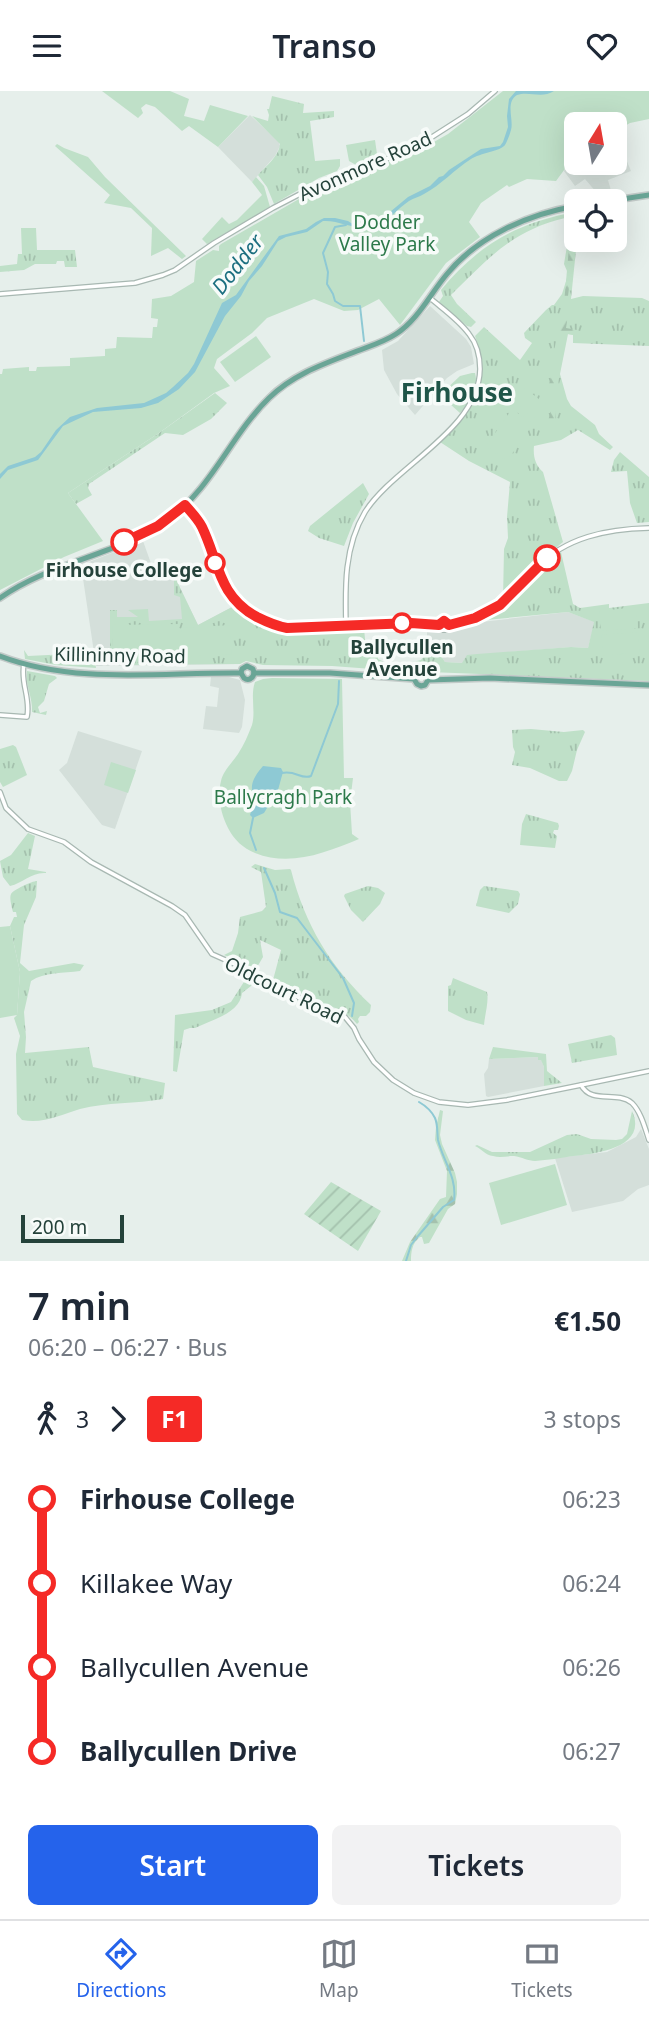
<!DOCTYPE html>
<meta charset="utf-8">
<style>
:root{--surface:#fff;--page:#f2f2f3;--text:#1f2937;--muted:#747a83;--line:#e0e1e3;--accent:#2563eb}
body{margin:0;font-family:"Noto Sans",sans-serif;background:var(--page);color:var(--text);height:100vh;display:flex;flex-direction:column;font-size:26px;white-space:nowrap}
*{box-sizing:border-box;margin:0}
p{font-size:23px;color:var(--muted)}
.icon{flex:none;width:38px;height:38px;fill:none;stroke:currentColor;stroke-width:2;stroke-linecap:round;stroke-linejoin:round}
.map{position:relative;height:1170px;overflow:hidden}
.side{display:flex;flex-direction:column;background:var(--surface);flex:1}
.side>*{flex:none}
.badge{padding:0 14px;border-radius:5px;font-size:24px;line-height:46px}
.needle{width:46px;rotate:11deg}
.controls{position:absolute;left:564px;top:21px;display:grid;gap:14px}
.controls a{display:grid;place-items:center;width:63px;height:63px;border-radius:10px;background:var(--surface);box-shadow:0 7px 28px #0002;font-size:35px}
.scale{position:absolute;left:21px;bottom:18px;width:103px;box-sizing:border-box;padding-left:7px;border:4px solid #24423a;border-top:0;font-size:19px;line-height:24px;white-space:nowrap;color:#24423a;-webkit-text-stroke:5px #f7fbf9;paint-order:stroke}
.map>.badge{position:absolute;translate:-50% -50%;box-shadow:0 0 0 4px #fff}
.legs{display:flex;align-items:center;gap:10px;height:77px;padding:0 28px;font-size:23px}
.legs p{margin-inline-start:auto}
.headline{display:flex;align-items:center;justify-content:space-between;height:119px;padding:0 28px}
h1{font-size:38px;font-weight:600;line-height:52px}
.cta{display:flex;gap:14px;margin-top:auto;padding:14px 28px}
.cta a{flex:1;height:80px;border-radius:10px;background:var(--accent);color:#fff;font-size:28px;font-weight:600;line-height:80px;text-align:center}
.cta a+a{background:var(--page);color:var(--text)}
ul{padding:0 28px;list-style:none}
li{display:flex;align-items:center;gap:24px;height:84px;font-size:26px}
li i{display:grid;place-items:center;width:10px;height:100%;margin:0 9px;background:currentColor}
li i::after{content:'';width:18px;height:18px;margin:-9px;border:5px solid;border-radius:50%;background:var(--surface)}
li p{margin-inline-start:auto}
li:first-child i{background:linear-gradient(#0000 50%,currentColor 0)}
li:last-child i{background:linear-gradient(currentColor 50%,#0000 0)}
header{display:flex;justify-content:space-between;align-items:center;height:91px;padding:0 28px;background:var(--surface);font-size:32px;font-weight:600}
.menu{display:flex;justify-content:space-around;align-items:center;height:98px;border-top:2px solid var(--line);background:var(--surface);font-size:19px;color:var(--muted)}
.menu a{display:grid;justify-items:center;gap:4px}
.menu .current{color:var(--accent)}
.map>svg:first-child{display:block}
.built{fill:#d4dfda}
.grass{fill:url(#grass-tufts)}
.forest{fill:url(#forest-firs)}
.park{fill:#bfe0c8}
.garden{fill:url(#garden-furrows)}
.water{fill:#8ec9d4}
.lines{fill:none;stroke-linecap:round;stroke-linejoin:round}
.stream{stroke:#8ec9d4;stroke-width:2}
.minor-casing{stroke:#a8b8b2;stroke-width:6}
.major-casing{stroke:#c2cac8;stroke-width:8}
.minor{stroke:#fff;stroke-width:3.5}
.major{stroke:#6aa596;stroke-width:5}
.line-1-casing{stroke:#fff;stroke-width:16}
.line-1{stroke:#f52a26;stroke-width:10}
.stop-1-dot{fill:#fff;stroke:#f52a26;stroke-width:3.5}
.labels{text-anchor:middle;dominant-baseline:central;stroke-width:7;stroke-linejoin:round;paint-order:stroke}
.street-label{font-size:19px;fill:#24423a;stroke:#f7fbf9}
.park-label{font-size:19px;fill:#2d7a4b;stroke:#f7fbf9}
.stop-label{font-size:19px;font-weight:bold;fill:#24423a;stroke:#f7fbf9}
.water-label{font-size:21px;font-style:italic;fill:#1c6f80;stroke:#f7fbf9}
.district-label{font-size:26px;font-weight:bold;fill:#1f5548;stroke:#f7fbf9}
</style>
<header><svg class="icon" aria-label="menu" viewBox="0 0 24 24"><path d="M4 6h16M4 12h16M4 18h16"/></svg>Transo<svg class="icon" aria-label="heart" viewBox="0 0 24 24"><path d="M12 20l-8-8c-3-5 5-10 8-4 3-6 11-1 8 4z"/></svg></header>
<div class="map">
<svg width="649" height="1170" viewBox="0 0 649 1170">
<defs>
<pattern id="grass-tufts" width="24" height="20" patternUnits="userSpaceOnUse" patternTransform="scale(1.75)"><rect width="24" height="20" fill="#bfe0c8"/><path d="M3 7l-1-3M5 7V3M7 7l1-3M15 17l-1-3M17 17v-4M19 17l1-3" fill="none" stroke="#a4c1ad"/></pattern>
<pattern id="forest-firs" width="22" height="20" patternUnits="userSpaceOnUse" patternTransform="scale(1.75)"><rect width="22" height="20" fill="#bfe0c8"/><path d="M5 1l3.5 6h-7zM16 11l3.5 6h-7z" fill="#a4c1ad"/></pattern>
<pattern id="garden-furrows" width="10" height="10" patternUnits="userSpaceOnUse" patternTransform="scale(1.75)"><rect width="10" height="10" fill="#bfe0c8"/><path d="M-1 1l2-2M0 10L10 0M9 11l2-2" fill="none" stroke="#a4c1ad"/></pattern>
</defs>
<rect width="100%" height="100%" fill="#e6efeb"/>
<g class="built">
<polygon points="250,24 279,51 280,55 275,65 252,91 218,56"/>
<polygon points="614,49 623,61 631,80 608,89 612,103 601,103 598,105 597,102 585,88 575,95 564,80 570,71 576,67 576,72 614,72"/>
<polygon points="430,215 466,248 471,256 474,273 457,280 447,287 415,324 397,303 384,279 382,259 398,250"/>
<polygon points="143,450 153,478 170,476 198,534 234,515 240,573 96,575 81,474"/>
<polygon points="568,521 595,531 588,557 571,556 511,561 463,572 445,571 437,559 427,551 427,537 441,542 447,542 456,535 463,533"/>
<polygon points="211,586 229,586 240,589 245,609 242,636 239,642 203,638 206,615 217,616 219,597 210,595"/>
<polygon points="78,640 142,660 115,738 102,734 59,679 67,672"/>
<polygon points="538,966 541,968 544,976 544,995 488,1006 486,1005 484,983 488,977 489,968"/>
<polygon points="641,1038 649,1058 649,1094 638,1098 623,1110 572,1121 555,1067 607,1061 636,1046"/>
</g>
<g class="grass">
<path d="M272,5l32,8 -1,9 31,-2v6l-24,4 5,40 25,-2v7l-3,5 -18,7 -45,26 -7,-17 -9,-12c8,-9 21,-19 22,-31l-28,-28 16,5 1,-6 -2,-6h2z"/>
<polygon points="375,49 377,63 376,67 356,74 349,70 346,54"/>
<path d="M576,121l1,28 -6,59 12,-3 59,2 7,3v45l-76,-3v-8l-5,-1 -8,40 7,25 4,7 24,19 4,9 14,13 -3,3 -32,-20 -17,10 -27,6c-1,10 1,19 9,26l20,70 -33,27 -27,30 1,-50 4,-11 -1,-21 3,-35 -41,-21 -29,-19c33,-35 53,-55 35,-106l9,-9 36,33 12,-17 -7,-5 -1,-5 22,-23 6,-5h2l8,-11 5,-16v-7l-3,-7 5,-30 -4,-16c-54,13 -77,41 -114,77l6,9 19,18 -5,5 -4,-1 -28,-24 4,-6 -2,-6c37,-45 77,-68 135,-78z"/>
<polygon points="21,137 36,137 37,159 75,159 77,176 65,176 64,170 57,170 56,173 35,173 24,179 0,181 0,175 17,173 18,163 22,163"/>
<polygon points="215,302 227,312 211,328 183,344 165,342 89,393 88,397 92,404 76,413 68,402 159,342"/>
<polygon points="620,361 649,386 649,431 637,432 630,412 627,380 611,381 614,369"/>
<polygon points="363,392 369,403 353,432 344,455 319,447 308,440 310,435"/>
<path d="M561,461l12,52 7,4 29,-4v4l40,-5v78l-219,-9 -11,-4 -7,2 1,-8 8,-2 5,-6 1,-12 10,8 8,12 17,1 5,-8 10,-1 94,-7 17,1 6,-26 -26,-10 -82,8c6,-7 15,-11 21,-18 18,-18 32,-37 54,-50z"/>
<polygon points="170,476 198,534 234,515 267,535 287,540 364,537 366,559 370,560 371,563 378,563 378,568 384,571 386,579 332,575 263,574 246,570 240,573 110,574 110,519 117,519 117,526 138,526 128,519 148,518 149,530 182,528 180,506 174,504 174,488 164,487 163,477"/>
<polygon points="93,557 96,577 56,574 25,568 24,559 28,565 68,563 74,559"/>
<path d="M27,580l28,5 2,2 -8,6 -5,17 -6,6 2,6 7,-2 -1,4 -14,-3c1,-14 -7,-27 -5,-41z"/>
<polygon points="531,638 564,641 583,639 585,641 577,659 572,680 567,690 559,690 530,677 512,674 515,661 513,656 512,639"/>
<polygon points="13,654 16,656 27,684 3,696 0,691 0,658"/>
<polygon points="526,723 558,732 559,735 558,739 554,739 553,742 557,745 555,757 520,754 522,733"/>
<path d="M28,742l7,3 -7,33 18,3v1c-15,-1 -23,10 -36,13l-7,-9 -3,-16 11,-6z"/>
<path d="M255,773l20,6 15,-1 1,1c14,55 39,96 80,135l-1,7 -4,4h-6l-2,3 1,3 -2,2c-15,-18 -29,-17 -49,-26 -12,-5 -22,-13 -35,-18l8,-30 -21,-10 3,17 -7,12 -32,-14 8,-4 6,-18 2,-16 22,-6 4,-4 -5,-35 -10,-5z"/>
<path d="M37,790l-1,16 -12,28 -4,38 9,8 45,-8 10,2 -4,6c-16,2 -36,1 -49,10l-7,31 2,25 -1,16 64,-6 4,20 72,16 -2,16c-27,5 -56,3 -83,10 -20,6 -36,15 -58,11l-5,-6 -1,-60 4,-18 -6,-18 3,-3 3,-43 -10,-46 4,-9h3l-1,-5h-3c-1,-4 -4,-14 -2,-18 2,-4 21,-13 26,-13z"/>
<polygon points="368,795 378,797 385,802 380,813 363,831 351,819 344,805 345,803"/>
<polygon points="484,795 518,800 520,803 518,813 509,822 476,815 480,799"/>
<path d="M249,883l3,1 -1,3 3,2 -3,6 -9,7c-2,20 -30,27 -47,35h-5l-6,2 -7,42 -4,-1 2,-56 37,-5 19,-8z"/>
<path d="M453,887l34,14c2,9 -2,22 -3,33l-18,-5 -18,-9v-25l3,-1z"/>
<polygon points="611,944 615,947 617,964 572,972 568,953"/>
<polygon points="493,956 546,963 547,980 562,992 544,995 544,976 541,969 538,969 538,966 489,968"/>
<path d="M632,1020c17,37 -38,43 -59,45 -12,2 -25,4 -38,5 -7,0 -13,-4 -21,-5 -7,0 -14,2 -21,0 -8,-1 -11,-7 -18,-10l2,-1 15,7h38l37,-17 10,-1 14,5 25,1 6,-1 5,-5z"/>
</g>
<g class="forest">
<polygon points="575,126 575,156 574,160 575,166 570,189 568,205 570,211 566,237 577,239 577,243 575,244 567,243 559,279 558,304 555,311 556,321 553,346 527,353 523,352 525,347 544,344 550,323 551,300 549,293 555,274 554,259 563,224 571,134"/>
<path d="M440,1019l3,1 -3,24 2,9 13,29 2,9v12l-2,10 -7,5 -19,34 -5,1 -2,-7h-2c-8,6 -9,15 -9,24h-9l8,-19 30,-43 6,-2 1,-26 -12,-31 1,-13z"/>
</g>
<g class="park">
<polygon points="102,0 170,0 189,8 184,25 204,30 210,14 248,25 218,56 189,35 182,40 155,16 146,13 141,17 143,22 138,27"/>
<polygon points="503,0 649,0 649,28 630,32 614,41 614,33 576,33 576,67 570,71 556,90 527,88 509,96 507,94 481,112 469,131 480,146 446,172 400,234 379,208 358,219 344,220 314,208 267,227 252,242 217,268 214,277 230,295 214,302 159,342 68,402 103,450 64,466 0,499 0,283 2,283 3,278 29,276 29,280 36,280 37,276 70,275 70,267 105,265 105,258 116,257 117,246 152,247 153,236 157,236 158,228 151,227 152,208 171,205 194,191 196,170 213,159 219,160 219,155 221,153 311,101 418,60 448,43"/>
<polygon points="57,53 64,57 88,66 105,86 186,165 182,168 168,157 151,165 152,137 131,117 104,112 110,104 55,55"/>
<polygon points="256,86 264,95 270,116 207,153 202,148 222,126 229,133 237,129 262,104 252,91"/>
<polygon points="256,245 271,266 235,291 220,271"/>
<path d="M472,282h3c4,14 -5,30 -15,40l-20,-18 20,-19z"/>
<polygon points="521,294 549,316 538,330 510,308"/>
<polygon points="512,318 533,333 507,370 486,355"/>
<polygon points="636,516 638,537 601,540 599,520"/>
<polygon points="178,533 179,567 113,568 112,534"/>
<polygon points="230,534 232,563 183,566 181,537"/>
<polygon points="638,541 640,561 603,565 601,544"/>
<path d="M272,587l70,1 2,99h9l-3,24 2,32 7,5c-34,14 -69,28 -104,14 -12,-5 -21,-13 -27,-25 -7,-14 -11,-31 -7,-47 2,-10 11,-18 17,-27 6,-9 10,-19 14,-29 4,-14 -2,-29 3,-43l8,-3z"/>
<polygon points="111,671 136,679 128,702 104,694"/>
<polygon points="10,835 20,881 17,924 0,927 0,836"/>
<polygon points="555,1073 567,1114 501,1134 489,1092"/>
</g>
<polygon class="garden" points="331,1091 381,1120 358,1160 304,1123"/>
<g class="water">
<path d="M516,0h38c-12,8 -25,0 -37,4 -12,7 -3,25 -6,35 -1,4 -4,12 -6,15 -4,6 -25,8 -34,14 -16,10 -30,26 -47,35 -5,3 -10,4 -15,7 -12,8 -20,20 -34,25 -20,6 -33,-6 -52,-5l-16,11 -21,5 -8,4 -16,25 -13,15 -8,15 -16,20 -30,56 -16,17 -21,14 -17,5 -48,4 -30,14 -25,34 -30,10 -8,9v-5l8,-8 27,-9 6,-5 15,-22 14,-13 27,-9 47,-5 22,-10 7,-6 15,-14 6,-9 28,-61 14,-8 43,-59 27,-7 10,-7 8,-4h11l13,3 6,4 11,1 19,-9 24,-20 22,-11 9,-9 4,-1 6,-6 32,-21 19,-3 3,-4 5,-15 -1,-11 2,-17z"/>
<path d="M263,675l18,2 2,4 -5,18 -14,23 -11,5 -3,-3c9,-24 -8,-25 13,-49z"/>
</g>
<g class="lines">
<g class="stream">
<polyline points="346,134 335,136 323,162 328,181 327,193 333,203 335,210 343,215 360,215 364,250"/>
<path d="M282,682c14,-3 19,7 29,3l27,-72 1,-23"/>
<polyline points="253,727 250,742 256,759"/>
<polyline points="264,777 275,802 280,821 297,827 343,887 354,912 352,925"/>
<path d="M406,1170l5,-16 7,-9 25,-29 11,-7c3,-23 -11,-39 -16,-60 -1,-7 0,-15 -3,-22 -4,-8 -9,-12 -16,-16"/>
</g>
<g class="minor-casing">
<g id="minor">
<polyline points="0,203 135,192 163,184 175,179 214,152 273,117 325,90 382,70 418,55 468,23 495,0"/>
<path d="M185,414c6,7 13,14 16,22 10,19 14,42 24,61 11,21 39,37 62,40l136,-5 16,2 3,5h4c8,-11 33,-12 47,-21 17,-10 29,-27 43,-41 30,-31 71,-39 113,-40"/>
<polyline points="439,534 444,530 449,534"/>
<path d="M346,535c-1,-39 -2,-79 19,-114 29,-46 114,-82 115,-143 0,-12 -3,-25 -11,-35 -10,-14 -26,-25 -39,-36"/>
<path d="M0,624l27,2c4,-19 -7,-34 -3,-53"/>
<path d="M0,701l6,16 22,21 36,13 27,20 81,44 13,9 27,39 36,16 59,32 38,15 9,11 5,11 15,23 19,18 21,13 25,9 29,3 39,-5 74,-15c11,20 35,5 51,18 9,9 13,25 17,37"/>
<polyline points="581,994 649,980"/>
</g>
</g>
<g class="major-casing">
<g id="major">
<polyline points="609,110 649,104"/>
<path d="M0,507c51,-36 117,-43 168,-78 44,-32 63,-85 101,-122 24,-24 57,-35 88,-47 13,-5 27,-9 39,-17 22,-14 34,-40 51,-60 31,-38 82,-60 129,-68"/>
<path d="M0,565c76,29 161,16 241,17l3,5c4,3 9,1 10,-5h76l84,6 3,5 4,2 4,-1 3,-5 62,-2 159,7"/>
<polyline points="241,582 242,578 247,575 253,578 254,582"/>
<polyline points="414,588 416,583 423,581 427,584 428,589"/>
</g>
</g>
<use href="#minor" class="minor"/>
<use href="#major" class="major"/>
</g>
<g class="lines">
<g class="line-1-casing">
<path id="line-1" d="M124,451l34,-16 27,-21c6,7 13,14 17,22 17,35 16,69 55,90 10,5 19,9 30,11l124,-5 28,2 5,-4 5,4 26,-7 25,-13 47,-47"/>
</g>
<use href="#line-1" class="line-1"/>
</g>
<g class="stop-1-dot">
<circle cx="124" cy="451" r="12"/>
<circle cx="547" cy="467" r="12"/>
<circle cx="215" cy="472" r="9"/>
<circle cx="402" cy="532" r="9"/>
</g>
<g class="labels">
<g class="street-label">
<text transform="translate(365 75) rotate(-24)">Avonmore Road</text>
<text transform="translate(120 564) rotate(1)">Killininny Road</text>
<text transform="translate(284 899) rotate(26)">Oldcourt Road</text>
</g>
<g class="park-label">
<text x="387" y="131">Dodder<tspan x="387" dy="22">Valley Park</tspan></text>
<text x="283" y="706">Ballycragh Park</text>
</g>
<g class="stop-label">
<text x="124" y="479">Firhouse College</text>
<text x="402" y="556">Ballycullen<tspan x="402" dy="22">Avenue</tspan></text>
</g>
<g class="water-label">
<text transform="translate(237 173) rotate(-52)">Dodder</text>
</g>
<g class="district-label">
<text x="457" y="301">Firhouse</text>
</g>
</g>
</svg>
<div class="controls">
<a><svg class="needle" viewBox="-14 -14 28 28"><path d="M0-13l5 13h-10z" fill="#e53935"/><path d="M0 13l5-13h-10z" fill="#747a83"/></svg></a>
<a><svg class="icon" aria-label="locate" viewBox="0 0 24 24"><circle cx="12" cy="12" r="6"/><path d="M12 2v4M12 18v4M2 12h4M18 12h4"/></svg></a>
</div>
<div class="scale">200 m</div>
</div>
<section class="side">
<div class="headline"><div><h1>7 min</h1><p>06:20 – 06:27 · Bus</p></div><b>€1.50</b></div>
<div class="legs"><svg class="icon" aria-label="walk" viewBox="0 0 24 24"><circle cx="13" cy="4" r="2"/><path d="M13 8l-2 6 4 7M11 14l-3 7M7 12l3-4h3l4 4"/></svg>3<svg class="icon" aria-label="forward" viewBox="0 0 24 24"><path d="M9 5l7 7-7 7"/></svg><b class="badge" style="background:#f52a26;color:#fff">F1</b><p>3 stops</p></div>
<ul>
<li><i style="color:#f52a26"></i><b>Firhouse College</b><p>06:23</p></li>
<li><i style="color:#f52a26"></i><span>Killakee Way</span><p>06:24</p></li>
<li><i style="color:#f52a26"></i><span>Ballycullen Avenue</span><p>06:26</p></li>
<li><i style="color:#f52a26"></i><b>Ballycullen Drive</b><p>06:27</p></li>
</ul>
<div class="cta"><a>Start</a><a>Tickets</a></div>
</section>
<nav class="menu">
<a class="current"><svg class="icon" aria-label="directions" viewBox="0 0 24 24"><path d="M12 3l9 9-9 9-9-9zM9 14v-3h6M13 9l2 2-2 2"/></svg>Directions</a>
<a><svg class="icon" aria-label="map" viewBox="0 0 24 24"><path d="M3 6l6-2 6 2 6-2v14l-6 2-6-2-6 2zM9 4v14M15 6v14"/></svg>Map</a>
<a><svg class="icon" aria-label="tickets" viewBox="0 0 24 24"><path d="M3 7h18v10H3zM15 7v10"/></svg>Tickets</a>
</nav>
